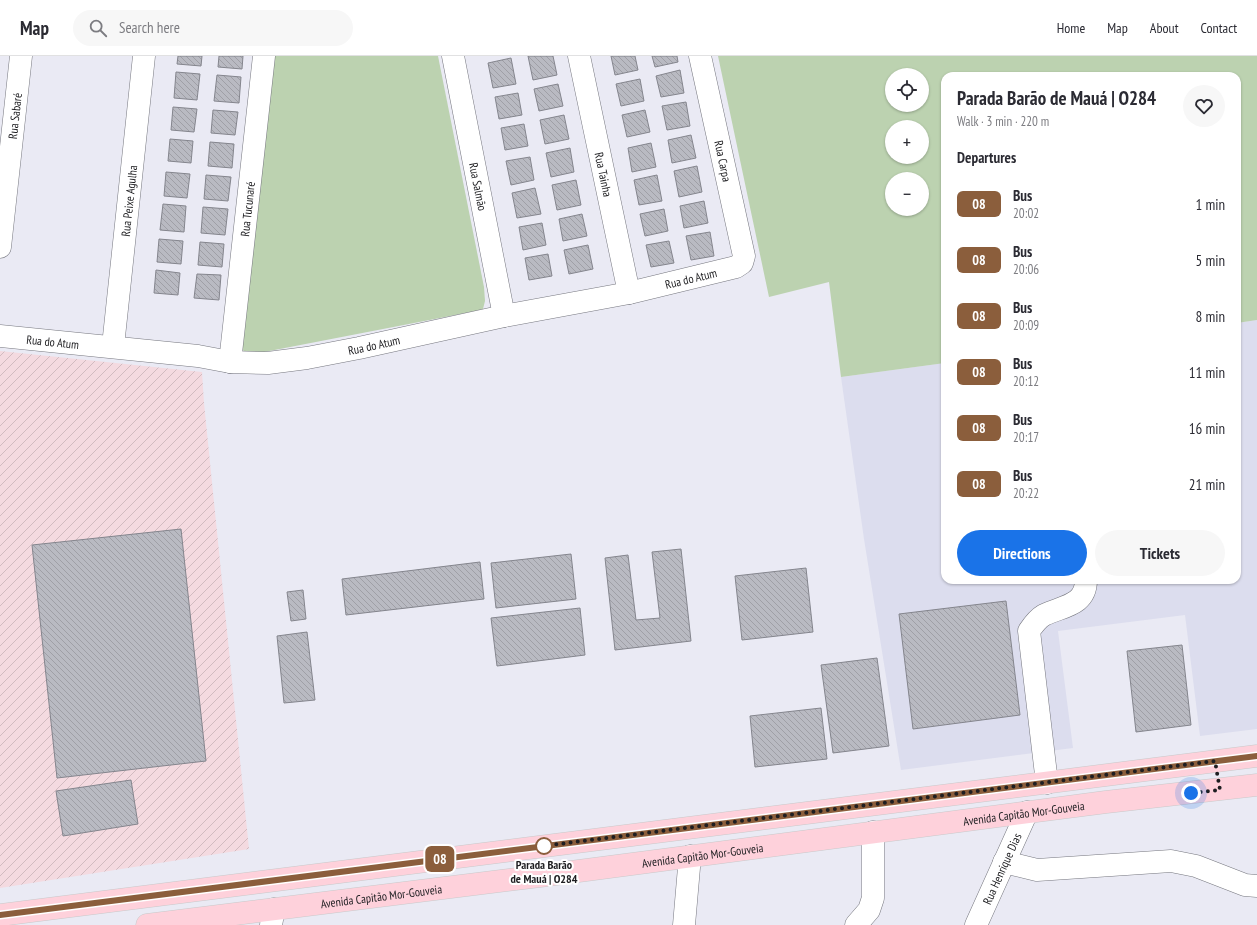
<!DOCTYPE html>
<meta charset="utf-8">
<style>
:root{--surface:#fff;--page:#f7f7f7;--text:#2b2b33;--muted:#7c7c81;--line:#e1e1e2;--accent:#1a73e8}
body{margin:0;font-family:"PT Sans Narrow",sans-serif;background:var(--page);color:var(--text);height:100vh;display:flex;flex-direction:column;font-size:15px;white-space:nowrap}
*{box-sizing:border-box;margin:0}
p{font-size:13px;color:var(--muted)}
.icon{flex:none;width:22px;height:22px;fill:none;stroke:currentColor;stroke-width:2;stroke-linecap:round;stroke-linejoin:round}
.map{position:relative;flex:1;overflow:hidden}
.side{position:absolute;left:941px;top:16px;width:300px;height:512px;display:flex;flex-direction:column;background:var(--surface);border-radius:12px;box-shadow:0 1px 3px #0004}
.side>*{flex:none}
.badge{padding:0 8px;border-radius:6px;font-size:14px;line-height:26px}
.buttons{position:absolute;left:885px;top:12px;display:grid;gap:8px}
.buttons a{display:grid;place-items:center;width:44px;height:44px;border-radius:50%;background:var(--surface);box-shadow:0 1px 3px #0004;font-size:20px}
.you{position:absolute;width:20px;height:20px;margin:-10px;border:3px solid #fff;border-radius:50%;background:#1a73e8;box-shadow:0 0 0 6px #1a73e833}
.map>.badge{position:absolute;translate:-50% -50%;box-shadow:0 0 0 2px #fff}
h2{padding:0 16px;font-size:15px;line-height:36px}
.round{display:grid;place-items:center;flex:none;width:42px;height:42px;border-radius:21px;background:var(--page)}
.head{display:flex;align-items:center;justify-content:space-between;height:68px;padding:0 16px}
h1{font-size:19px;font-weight:700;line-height:30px}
.button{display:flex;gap:8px;margin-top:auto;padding:8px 16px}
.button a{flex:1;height:46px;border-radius:24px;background:var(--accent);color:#fff;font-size:16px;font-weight:700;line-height:46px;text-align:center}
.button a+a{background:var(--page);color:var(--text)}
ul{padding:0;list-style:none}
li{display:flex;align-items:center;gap:12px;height:56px;padding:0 16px}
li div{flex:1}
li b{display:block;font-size:15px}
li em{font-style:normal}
li .badge{min-width:44px;font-weight:700;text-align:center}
header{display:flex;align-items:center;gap:24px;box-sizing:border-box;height:56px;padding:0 20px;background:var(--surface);border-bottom:1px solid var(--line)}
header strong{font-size:19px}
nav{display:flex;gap:22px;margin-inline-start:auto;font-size:14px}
.search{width:280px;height:36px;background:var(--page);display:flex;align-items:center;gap:10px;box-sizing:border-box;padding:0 14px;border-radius:22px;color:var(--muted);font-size:15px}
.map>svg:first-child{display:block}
.industrial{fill:url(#industrial-furrows)}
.built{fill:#dcddee}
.green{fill:#bcd2b0;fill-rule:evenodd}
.building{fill:url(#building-back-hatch);stroke:#84858d}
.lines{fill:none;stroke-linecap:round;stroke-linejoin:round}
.minor-casing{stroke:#76777f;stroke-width:23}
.major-casing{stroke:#c9c9ca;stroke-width:23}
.minor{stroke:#fff;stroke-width:22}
.major{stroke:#fed1db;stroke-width:22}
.line-casing{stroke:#fff;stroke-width:9}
.line{stroke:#8b5e3c;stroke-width:6}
.walk{stroke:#1e1e21;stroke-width:4;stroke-dasharray:0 7.2}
.stop-dot{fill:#fff;stroke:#8b5e3c;stroke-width:2}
.labels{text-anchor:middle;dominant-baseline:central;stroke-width:4;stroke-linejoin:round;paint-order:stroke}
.street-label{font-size:12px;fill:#1e1e21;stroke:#fff}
.stop-label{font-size:12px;font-weight:bold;fill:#1e1e21;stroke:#fff}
</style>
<header>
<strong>Map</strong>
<div class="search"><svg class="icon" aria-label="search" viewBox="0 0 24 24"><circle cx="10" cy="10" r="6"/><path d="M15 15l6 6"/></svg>Search here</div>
<nav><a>Home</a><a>Map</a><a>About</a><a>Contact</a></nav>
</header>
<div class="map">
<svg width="1257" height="869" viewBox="0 0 1257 869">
<defs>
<pattern id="industrial-furrows" width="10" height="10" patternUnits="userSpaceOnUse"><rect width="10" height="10" fill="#f4dae0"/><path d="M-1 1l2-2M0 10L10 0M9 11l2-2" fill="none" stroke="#d1bbc0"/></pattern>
<pattern id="building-back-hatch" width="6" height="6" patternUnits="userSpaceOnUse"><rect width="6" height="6" fill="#b9bac2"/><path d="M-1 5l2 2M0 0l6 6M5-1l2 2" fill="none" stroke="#9f9fa6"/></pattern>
</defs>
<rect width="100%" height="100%" fill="#eaeaf4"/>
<polygon class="industrial" points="0,295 202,316 204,347 249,793 0,832"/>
<polygon class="built" points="1257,264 1257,673 1200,680 1185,559 1058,575 1073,692 901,714 864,483 841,321 945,307 945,524 1237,524 1237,267"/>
<g class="green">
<polygon points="269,0 438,0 484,231 485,245 483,253 476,255 259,297 247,297 241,293"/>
<path d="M718,0h539v264l-20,3v-247h-292v287l-104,14 -12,-95 -60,15zM892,19h30v30h-30zM892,71h30v30h-30zM892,123h30v30h-30z"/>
</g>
<g class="building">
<polygon points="178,0 202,0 201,10 177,8"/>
<polygon points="219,0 243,0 242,13 218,11"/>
<polygon points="528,0 553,0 557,19 533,24"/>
<polygon points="611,0 635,0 638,14 615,19"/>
<polygon points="652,0 677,0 678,6 655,11"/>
<polygon points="511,2 516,28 493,32 488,7"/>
<polygon points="680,14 684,37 661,41 656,20"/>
<polygon points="176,16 200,18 197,44 174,42"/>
<polygon points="217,19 241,21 239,47 214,45"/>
<polygon points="640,23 644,45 621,50 616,28"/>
<polygon points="558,28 563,50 539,55 534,33"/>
<polygon points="518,37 522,59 499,63 495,41"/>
<polygon points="686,46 690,70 667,74 662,50"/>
<polygon points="173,51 197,53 194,76 171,74"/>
<polygon points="213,54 238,56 235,79 211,77"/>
<polygon points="645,54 650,76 627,81 622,59"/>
<polygon points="564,59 569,83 545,88 540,64"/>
<polygon points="524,68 528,90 505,94 501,72"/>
<polygon points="691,79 696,102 672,107 668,84"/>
<polygon points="170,83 193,85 191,107 168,105"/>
<polygon points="210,86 234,88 232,112 208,110"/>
<polygon points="651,87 656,111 632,116 628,92"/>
<polygon points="570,92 574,116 551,121 546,97"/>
<polygon points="530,101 534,124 511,129 506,105"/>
<polygon points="697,110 702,136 679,141 674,115"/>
<polygon points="166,116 190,118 187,142 164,140"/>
<polygon points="206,119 231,121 228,145 204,143"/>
<polygon points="657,119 662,145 639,149 634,124"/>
<polygon points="576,124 581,149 557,154 552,129"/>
<polygon points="535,132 541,158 517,162 512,137"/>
<polygon points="704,145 708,167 684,172 680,150"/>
<polygon points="163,148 186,150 184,176 160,174"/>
<polygon points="203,151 228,153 225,179 201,177"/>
<polygon points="664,153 668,175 645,180 640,158"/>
<polygon points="582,158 587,180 563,185 559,163"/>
<polygon points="542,167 546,189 523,194 519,171"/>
<polygon points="710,176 714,200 691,204 686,180"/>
<polygon points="159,183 183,185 181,208 157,206"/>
<polygon points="669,185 674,207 651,211 646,189"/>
<polygon points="200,186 224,188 222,211 198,209"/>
<polygon points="588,189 593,213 569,218 564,194"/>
<polygon points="548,198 552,220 529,224 525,202"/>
<polygon points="156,214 180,217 178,239 154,237"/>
<polygon points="197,218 221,219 219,244 194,242"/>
<polygon points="181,473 206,705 57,722 32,489"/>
<polygon points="681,493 691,585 615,594 605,502 628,499 636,564 660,562 652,496"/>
<polygon points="571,498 576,543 496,552 491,507"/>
<polygon points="480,506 484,543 346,559 342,523"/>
<polygon points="806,512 813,576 742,584 735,520"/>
<polygon points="303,534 306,563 291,565 287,536"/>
<polygon points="1006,545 1020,659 913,673 899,558"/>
<polygon points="580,552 585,599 497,610 491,562"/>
<polygon points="307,576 315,644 284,647 277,580"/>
<polygon points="1182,589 1191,669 1136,676 1127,595"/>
<polygon points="877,602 889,690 833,697 821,609"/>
<polygon points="821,652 827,703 755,711 750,660"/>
<polygon points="131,724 138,768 63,780 56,735"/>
</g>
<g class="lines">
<g class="minor-casing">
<g id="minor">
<path id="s1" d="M453,0l51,260"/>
<path id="s2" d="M579,0l50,237"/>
<path id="s3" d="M0,191l21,-191"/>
<path id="s4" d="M0,280l198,20 32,6 38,1 39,-5 52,-10 145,-32 125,-23 107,-26 6,-4 2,-7 -44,-200"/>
<path id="s5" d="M113,290l31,-290"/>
<path id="s6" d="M230,306l34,-306"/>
<path d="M1047,727l-18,-152c4,-6 8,-12 15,-16 18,-9 42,-9 42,-35"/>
<polyline points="1004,806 1037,814 1171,805 1196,810 1245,829 1257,830"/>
<polyline points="271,869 274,853"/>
<polyline points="684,869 690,800"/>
<polyline points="856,869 869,854 873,842 873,776"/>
<path id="s7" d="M976,869l51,-113"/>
</g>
</g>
<g class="major-casing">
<g id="major">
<polyline points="0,859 1257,700"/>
<path id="s8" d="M147,869l401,-50 558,-73 151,-17"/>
</g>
</g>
<use href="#minor" class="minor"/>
<use href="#major" class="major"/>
</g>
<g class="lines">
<g class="line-casing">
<polyline id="line" points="0,859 1257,700"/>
</g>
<use href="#line" class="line"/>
<polyline class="walk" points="544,790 543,790 1215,705 1220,734 1191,737"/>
</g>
<circle class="stop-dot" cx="544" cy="790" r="8"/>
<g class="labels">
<g class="street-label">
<text stroke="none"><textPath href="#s3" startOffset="132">Rua Sabaré</textPath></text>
<text transform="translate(723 105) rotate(78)">Rua Carpa</text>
<text stroke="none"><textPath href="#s2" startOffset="121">Rua Tainha</textPath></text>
<text stroke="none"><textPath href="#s1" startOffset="133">Rua Salmão</textPath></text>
<text stroke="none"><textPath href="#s5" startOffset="146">Rua Peixe Agulha</textPath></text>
<text stroke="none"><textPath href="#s6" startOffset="154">Rua Tucunaré</textPath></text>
<text stroke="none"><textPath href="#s4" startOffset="701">Rua do Atum</textPath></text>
<text stroke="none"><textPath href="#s4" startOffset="53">Rua do Atum</textPath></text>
<text stroke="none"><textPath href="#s4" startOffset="377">Rua do Atum</textPath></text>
<text stroke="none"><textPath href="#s8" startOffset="884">Avenida Capitão Mor-Gouveia</textPath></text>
<text stroke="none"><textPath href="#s8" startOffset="560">Avenida Capitão Mor-Gouveia</textPath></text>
<text stroke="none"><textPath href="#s7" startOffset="62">Rua Henrique Dias</textPath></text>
<text stroke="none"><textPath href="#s8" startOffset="236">Avenida Capitão Mor-Gouveia</textPath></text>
</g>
<g class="stop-label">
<text x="544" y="808">Parada Barão<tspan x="544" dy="14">de Mauá | O284</tspan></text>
</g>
</g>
</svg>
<div class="buttons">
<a><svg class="icon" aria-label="locate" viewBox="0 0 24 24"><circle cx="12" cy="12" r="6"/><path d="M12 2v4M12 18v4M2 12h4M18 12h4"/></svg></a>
<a>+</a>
<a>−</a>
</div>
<div class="you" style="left:1191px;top:737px"></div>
<b class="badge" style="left:440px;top:803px;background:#8b5e3c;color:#fff">08</b>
<section class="side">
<div class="head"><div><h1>Parada Barão de Mauá | O284</h1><p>Walk · 3 min · 220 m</p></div><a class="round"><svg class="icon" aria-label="heart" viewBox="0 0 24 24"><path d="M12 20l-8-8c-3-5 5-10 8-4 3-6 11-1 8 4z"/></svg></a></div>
<h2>Departures</h2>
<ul>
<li><span class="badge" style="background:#8b5e3c;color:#fff">08</span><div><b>Bus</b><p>20:02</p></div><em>1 min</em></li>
<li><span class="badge" style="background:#8b5e3c;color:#fff">08</span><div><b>Bus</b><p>20:06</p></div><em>5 min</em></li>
<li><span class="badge" style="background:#8b5e3c;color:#fff">08</span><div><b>Bus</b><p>20:09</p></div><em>8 min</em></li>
<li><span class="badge" style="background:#8b5e3c;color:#fff">08</span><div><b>Bus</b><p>20:12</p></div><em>11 min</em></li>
<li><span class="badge" style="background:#8b5e3c;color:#fff">08</span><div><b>Bus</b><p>20:17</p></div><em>16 min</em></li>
<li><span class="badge" style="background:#8b5e3c;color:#fff">08</span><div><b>Bus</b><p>20:22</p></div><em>21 min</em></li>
</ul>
<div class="button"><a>Directions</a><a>Tickets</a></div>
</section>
</div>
